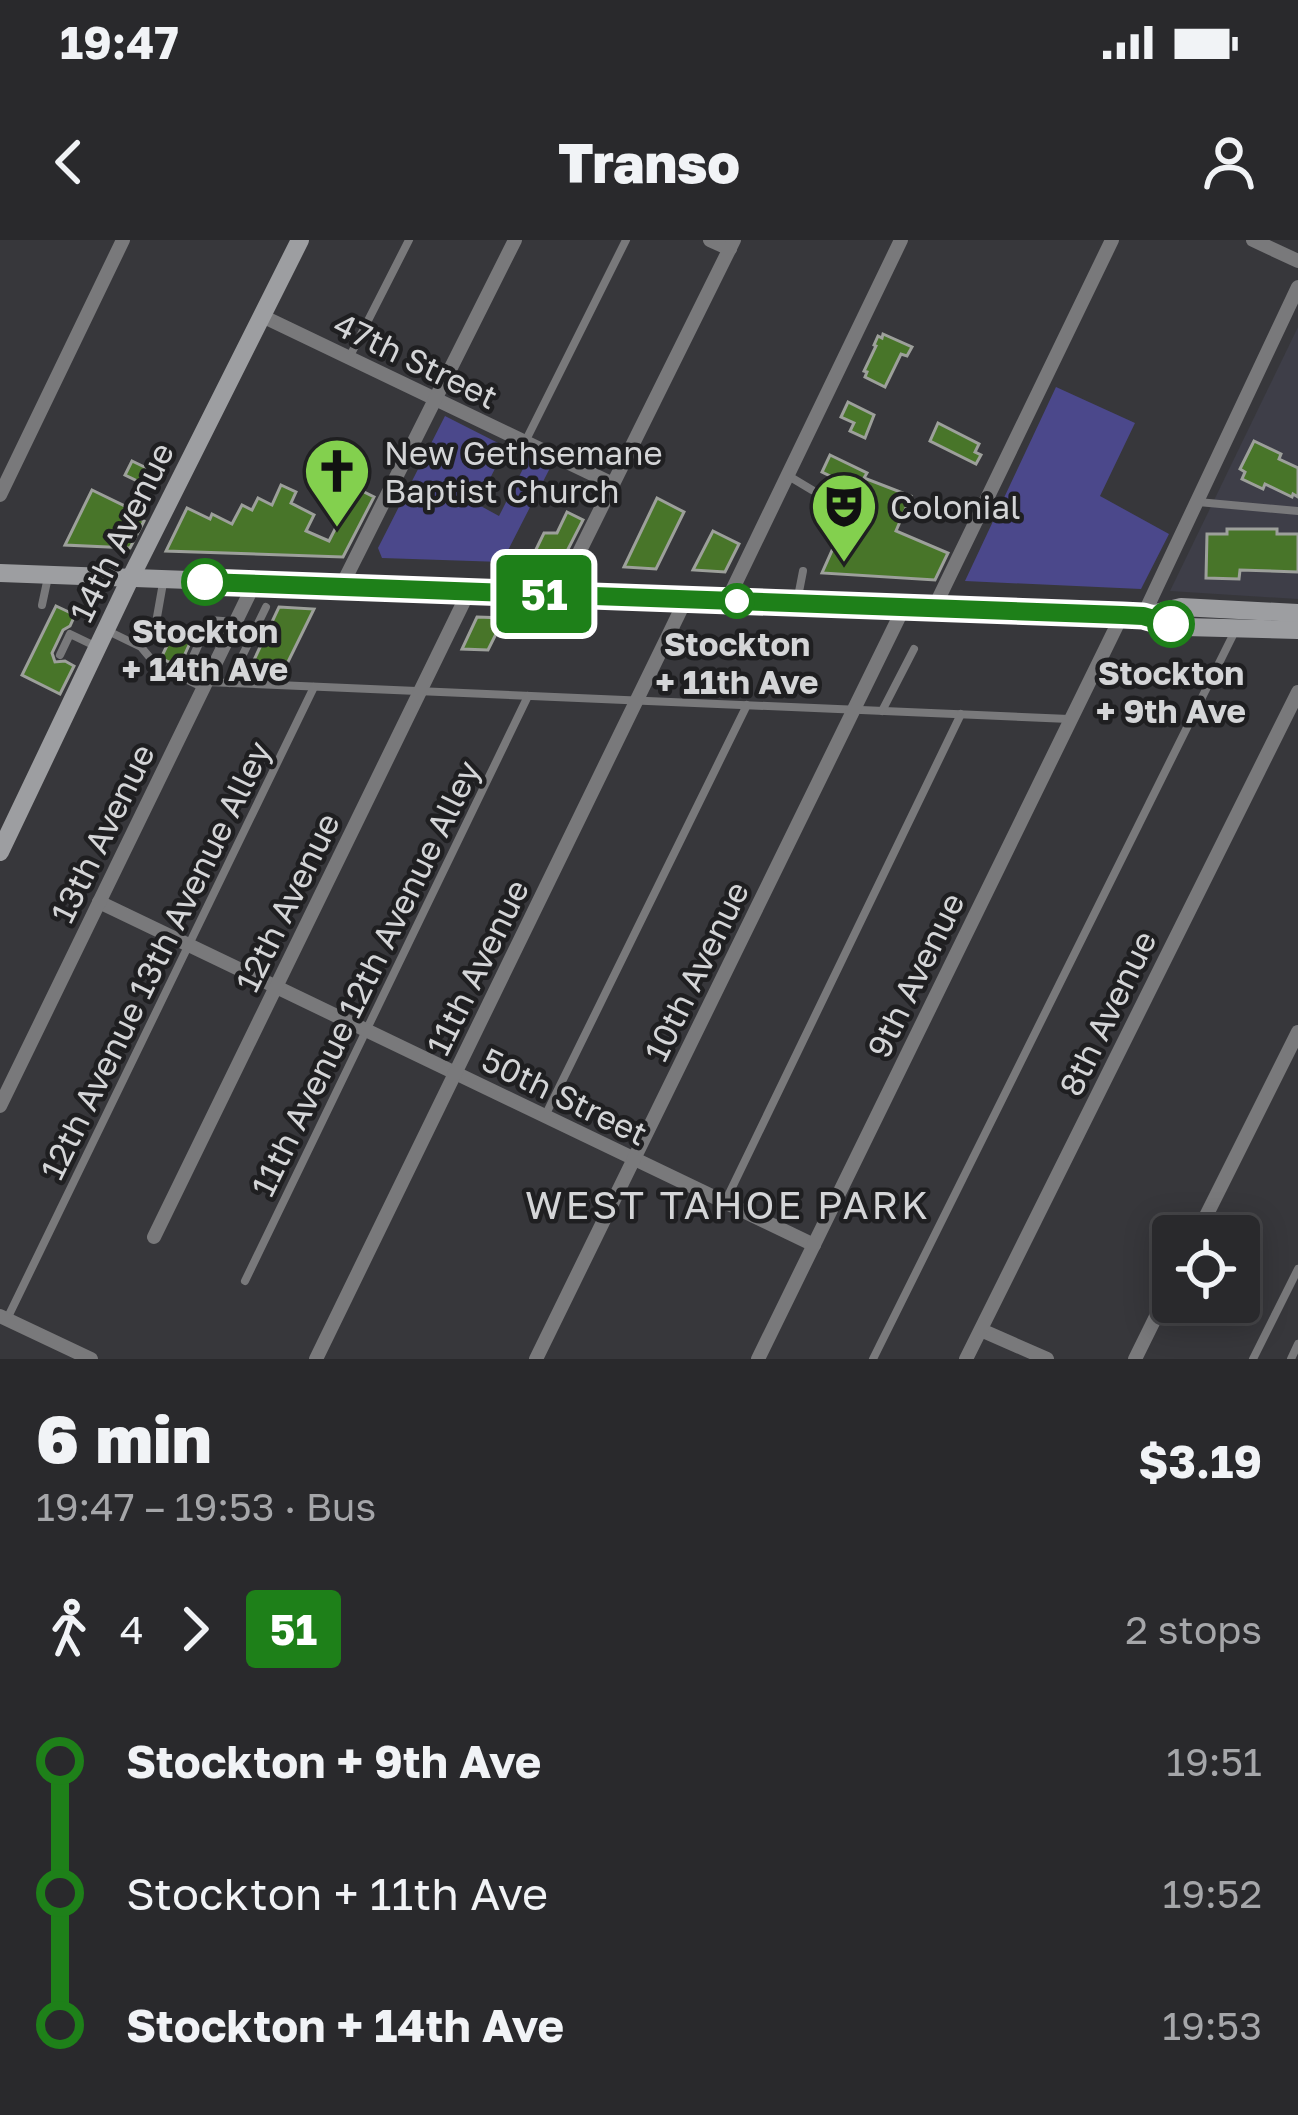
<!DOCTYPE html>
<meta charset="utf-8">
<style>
:root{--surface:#29292c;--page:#353538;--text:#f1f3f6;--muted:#a5a6a9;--line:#454548}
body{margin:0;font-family:"Golos Text",sans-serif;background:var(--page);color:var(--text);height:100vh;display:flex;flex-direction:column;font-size:45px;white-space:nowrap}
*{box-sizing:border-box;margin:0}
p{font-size:39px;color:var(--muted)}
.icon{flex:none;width:66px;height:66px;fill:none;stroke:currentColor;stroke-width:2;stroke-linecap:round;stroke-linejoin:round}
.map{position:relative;height:1119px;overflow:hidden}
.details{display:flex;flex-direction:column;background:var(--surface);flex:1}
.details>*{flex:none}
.badge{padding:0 24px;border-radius:9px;font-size:42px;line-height:78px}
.fabs{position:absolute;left:1152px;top:975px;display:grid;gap:24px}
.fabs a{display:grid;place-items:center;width:108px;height:108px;border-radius:12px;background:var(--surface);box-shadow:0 6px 30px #0003,0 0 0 3px var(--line);font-size:60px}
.map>.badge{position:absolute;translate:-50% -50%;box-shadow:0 0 0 6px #fff}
.legs{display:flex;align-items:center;gap:18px;height:132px;padding:0 36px;font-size:39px}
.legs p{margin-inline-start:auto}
.overview{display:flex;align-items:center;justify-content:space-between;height:204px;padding:0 36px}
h1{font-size:66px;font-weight:800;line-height:90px}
ul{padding:0 36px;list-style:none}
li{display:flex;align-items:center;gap:42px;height:132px;font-size:45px}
li i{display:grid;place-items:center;width:18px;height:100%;margin:0 15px;background:currentColor}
li i::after{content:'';width:30px;height:30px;margin:-15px;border:9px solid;border-radius:50%;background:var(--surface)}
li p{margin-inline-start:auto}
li:first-child i{background:linear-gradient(#0000 50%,currentColor 0)}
li:last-child i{background:linear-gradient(currentColor 50%,#0000 0)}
.status{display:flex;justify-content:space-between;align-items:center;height:84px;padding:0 60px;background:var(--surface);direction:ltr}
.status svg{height:33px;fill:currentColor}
header{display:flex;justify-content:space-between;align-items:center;height:156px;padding:0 36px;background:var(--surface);font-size:54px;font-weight:800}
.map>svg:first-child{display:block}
.built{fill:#3e3e48}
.green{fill:#4b488b}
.building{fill:#487529;stroke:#9da09b;stroke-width:3}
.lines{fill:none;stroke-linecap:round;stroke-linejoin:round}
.lane{stroke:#79797b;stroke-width:8}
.street{stroke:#79797b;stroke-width:14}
.secondary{stroke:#9d9ea1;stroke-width:18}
.line-1-casing{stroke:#fff;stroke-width:27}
.line-1{stroke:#1e8019;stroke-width:18}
.stop-1-dot{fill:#fff;stroke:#1e8019;stroke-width:6}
.labels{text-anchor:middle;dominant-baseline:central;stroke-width:9;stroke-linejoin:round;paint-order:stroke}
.street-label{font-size:33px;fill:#d4d5d7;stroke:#1f1f21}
.poi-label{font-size:33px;fill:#d4d5d7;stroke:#1f1f21;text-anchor:start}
.stop-label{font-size:33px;font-weight:bold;fill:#d4d5d7;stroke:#1f1f21}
.quarter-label{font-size:39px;letter-spacing:3px;fill:#d4d5d7;stroke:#1f1f21}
</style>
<div class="status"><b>19:47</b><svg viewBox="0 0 49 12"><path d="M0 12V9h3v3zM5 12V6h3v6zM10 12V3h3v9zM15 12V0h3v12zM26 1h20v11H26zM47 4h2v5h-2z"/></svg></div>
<header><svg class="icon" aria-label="back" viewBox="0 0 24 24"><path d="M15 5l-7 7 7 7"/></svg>Transo<svg class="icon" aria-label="person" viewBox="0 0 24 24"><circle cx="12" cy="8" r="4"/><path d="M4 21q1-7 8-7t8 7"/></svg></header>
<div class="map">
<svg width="1298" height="1119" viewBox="0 0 1298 1119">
<rect width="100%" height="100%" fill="#37373b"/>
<polygon class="built" points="1298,87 1298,359 1170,351"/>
<g class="green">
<polygon points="1056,147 1135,183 1100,256 1169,294 1141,349 965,341"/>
<polygon points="445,176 506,207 477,264 499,276 529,217 550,228 502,322 382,318 378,308"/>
</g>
<g class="building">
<polygon points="883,94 912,107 907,116 901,114 885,147 865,137 867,132 864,131 876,106 874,105 878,96 882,98"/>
<polygon points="848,162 874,175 865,198 850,191 854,183 841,177"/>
<polygon points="938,183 979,204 975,212 981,215 976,224 930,201"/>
<polygon points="1254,201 1281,214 1279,219 1298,228 1298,257 1293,254 1292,257 1265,244 1263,249 1242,239 1245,232 1240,229"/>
<polygon points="830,215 867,233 864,238 911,256 896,291 948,313 935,340 822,333 859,250 822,232"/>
<polygon points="132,221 161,235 154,249 125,235"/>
<polygon points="281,245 296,252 291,263 314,275 306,291 329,301 356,248 374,257 343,317 166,311 187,268 210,279 212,274 232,284 242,265 252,270 258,258 272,265"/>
<polygon points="92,250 133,270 131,274 144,281 130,308 65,305"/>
<polygon points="657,258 684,272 656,329 624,327"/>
<polygon points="567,272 583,280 561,323 529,324 544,293 557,293"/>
<polygon points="1227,289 1277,289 1277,294 1298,294 1298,332 1240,330 1239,339 1206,338 1207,294 1227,294"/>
<polygon points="713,291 739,304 725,332 693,330"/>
<polygon points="56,366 75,375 70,386 63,390 52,413 55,422 65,421 74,426 60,454 22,435"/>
<polygon points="279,367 314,369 286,426 253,422"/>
<polygon points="477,377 504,378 488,410 462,409"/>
<polygon points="172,395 190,403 179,427 161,418"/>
</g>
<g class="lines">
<g class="lane">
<polyline points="350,116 409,0"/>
<polyline points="525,202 626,0"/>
<polyline points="787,235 812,250"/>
<polyline points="1198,262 1298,271"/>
<polyline points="797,362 803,331"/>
<polyline points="42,365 48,337"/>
<polyline points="157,377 163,343"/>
<polyline points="108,391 141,407 156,425 202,447"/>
<polyline points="60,415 70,394 97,407"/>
<polyline points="183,438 210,380 235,382"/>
<polyline points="207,442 1069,479"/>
<polyline points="229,443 266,367"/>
<polyline points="882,471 914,409"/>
<polyline points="545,876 747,465"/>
<polyline points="725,962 961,474"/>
<polyline points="245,1041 528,456"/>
<polyline points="7,1079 314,447"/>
<polyline points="873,1119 1235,391"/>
<polyline points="1253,1119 1298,1029"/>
<polyline points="1291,1119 1298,1104"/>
</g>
<g class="street">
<polyline points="710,0 730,9"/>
<polyline points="1253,0 1298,21"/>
<polyline points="262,76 613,244"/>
<polyline points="0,255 123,0"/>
<polyline points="341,347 515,0"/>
<polyline points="558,355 734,0"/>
<polyline points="727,361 901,0"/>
<polyline points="934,368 1112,0"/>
<polyline points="1143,376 1298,47"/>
<polyline points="99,662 814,1005"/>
<polyline points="0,866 254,344"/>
<polyline points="1196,996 1298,792"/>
<polyline points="154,997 469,351"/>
<polyline points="0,1076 91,1119"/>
<polyline points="981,1090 1047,1119"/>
<polyline points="316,1119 686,359"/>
<polyline points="536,1119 904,367"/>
<polyline points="758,1119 1122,375"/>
<polyline points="966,1119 1298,452"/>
<polyline points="1135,1119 1173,1042"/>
</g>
<g class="secondary">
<polyline points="0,333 1122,375 1143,376 1185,387 1298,390"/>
<polyline points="1148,375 1181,367 1298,373"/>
<polyline points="0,612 130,339 300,0"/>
</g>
</g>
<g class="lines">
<g class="line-1-casing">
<polyline id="line-1" points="205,342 1122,375 1143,376 1171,384"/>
</g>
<use href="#line-1" class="line-1"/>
</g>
<defs>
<g id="church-pin" transform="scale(3.45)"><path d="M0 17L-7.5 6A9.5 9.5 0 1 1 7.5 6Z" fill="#83d04e" stroke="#1f1f21"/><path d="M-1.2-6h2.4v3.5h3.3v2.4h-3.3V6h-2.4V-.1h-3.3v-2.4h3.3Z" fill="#111"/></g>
<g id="theatre-pin" transform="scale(3.45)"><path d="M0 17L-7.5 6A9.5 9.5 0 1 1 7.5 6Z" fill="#83d04e" stroke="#1f1f21"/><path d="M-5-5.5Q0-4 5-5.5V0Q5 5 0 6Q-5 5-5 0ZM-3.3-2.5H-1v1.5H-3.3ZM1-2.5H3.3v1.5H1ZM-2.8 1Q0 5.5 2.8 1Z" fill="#111"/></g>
</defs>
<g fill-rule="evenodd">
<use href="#church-pin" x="337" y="231"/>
<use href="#theatre-pin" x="844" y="266"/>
</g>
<g class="stop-1-dot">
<circle cx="205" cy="342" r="21"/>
<circle cx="737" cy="361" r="15"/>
<circle cx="1171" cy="384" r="21"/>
</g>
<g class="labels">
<g class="street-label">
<text transform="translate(416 120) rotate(26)">47th Street</text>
<text transform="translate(121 292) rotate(-64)">14th Avenue</text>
<text transform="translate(102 593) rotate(-64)">13th Avenue</text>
<text transform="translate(287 662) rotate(-64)">12th Avenue</text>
<text transform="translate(155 720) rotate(-64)">12th Avenue 13th Avenue Alley</text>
<text transform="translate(477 727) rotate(-64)">11th Avenue</text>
<text transform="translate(696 731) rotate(-64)">10th Avenue</text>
<text transform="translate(915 735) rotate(-64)">9th Avenue</text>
<text transform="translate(365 738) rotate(-64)">11th Avenue 12th Avenue Alley</text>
<text transform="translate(1107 773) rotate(-64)">8th Avenue</text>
<text transform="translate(565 856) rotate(26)">50th Street</text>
</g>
<g class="poi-label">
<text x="384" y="212">New Gethsemane<tspan x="384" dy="38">Baptist Church</tspan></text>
<text x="890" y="266">Colonial</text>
</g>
<g class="stop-label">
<text x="205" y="390">Stockton<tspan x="205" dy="38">+ 14th Ave</tspan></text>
<text x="737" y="403">Stockton<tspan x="737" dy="38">+ 11th Ave</tspan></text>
<text x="1171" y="432">Stockton<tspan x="1171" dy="38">+ 9th Ave</tspan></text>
</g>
<g class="quarter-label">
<text x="728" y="964">WEST TAHOE PARK</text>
</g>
</g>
</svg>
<div class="fabs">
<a><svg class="icon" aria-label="locate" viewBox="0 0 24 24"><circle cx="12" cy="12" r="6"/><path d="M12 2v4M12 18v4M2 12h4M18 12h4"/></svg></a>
</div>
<b class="badge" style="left:544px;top:354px;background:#1e8019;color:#fff">51</b>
</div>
<section class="details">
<div class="overview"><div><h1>6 min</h1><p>19:47 – 19:53 · Bus</p></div><b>$3.19</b></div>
<div class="legs"><svg class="icon" aria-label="walk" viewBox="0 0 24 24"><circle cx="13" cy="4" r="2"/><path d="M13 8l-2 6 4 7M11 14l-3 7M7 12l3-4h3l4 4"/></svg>4<svg class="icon" aria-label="forward" viewBox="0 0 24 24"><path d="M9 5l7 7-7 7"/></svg><b class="badge" style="background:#1e8019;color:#fff">51</b><p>2 stops</p></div>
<ul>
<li><i style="color:#1e8019"></i><b>Stockton + 9th Ave</b><p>19:51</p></li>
<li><i style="color:#1e8019"></i><span>Stockton + 11th Ave</span><p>19:52</p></li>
<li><i style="color:#1e8019"></i><b>Stockton + 14th Ave</b><p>19:53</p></li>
</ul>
</section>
